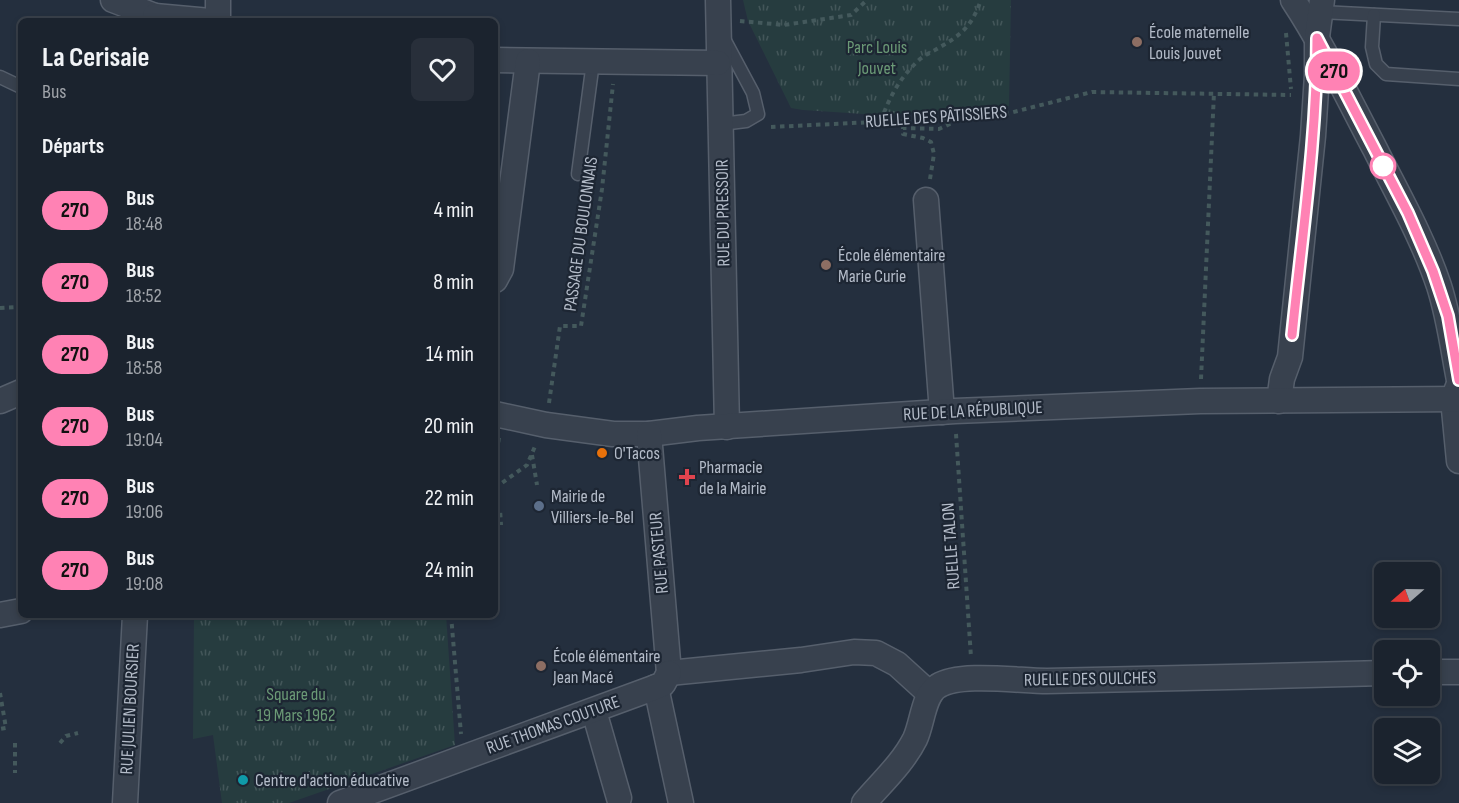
<!DOCTYPE html>
<html lang="fr">
<meta charset="utf-8">
<style>
:root{--surface:#1b232e;--page:#282f3a;--text:#f1f3f6;--muted:#a0a4aa;--line:#39404a}
body{margin:0;font-family:"Sofia Sans Condensed",sans-serif;background:var(--page);color:var(--text);height:100vh;display:flex;flex-direction:column;font-size:22px;white-space:nowrap}
*{box-sizing:border-box;margin:0}
p{font-size:20px;color:var(--muted)}
.icon{flex:none;width:33px;height:33px;fill:none;stroke:currentColor;stroke-width:2;stroke-linecap:round;stroke-linejoin:round}
.map{position:relative;flex:1;overflow:hidden}
.panel{position:absolute;left:18px;top:18px;width:480px;height:600px;display:flex;flex-direction:column;background:var(--surface);border-radius:9px;box-shadow:0 3px 9px #0003,0 0 0 2px var(--line)}
.panel>*{flex:none}
.badge{padding:0 12px;border-radius:20px;font-size:21px;line-height:39px}
.needle{width:39px;rotate:250deg}
.fabs{position:absolute;left:1374px;top:562px;display:grid;gap:12px}
.fabs a{display:grid;place-items:center;width:66px;height:66px;border-radius:9px;background:var(--surface);box-shadow:0 3px 9px #0003,0 0 0 2px var(--line);font-size:30px}
.map>.badge{position:absolute;translate:-50% -50%;box-shadow:0 0 0 3px #fff}
h2{padding:0 24px;font-size:22px;line-height:54px}
.round{display:grid;place-items:center;flex:none;width:63px;height:63px;border-radius:9px;background:var(--page)}
.summary{display:flex;align-items:center;justify-content:space-between;height:102px;padding:0 24px}
h1{font-size:28px;font-weight:700;line-height:45px}
ul{padding:0;list-style:none}
li{display:flex;align-items:center;gap:18px;height:72px;padding:0 24px}
li div{flex:1}
li b{display:block;font-size:22px}
li em{font-style:normal}
li .badge{min-width:66px;font-weight:700;text-align:center}
.map>svg:first-child{display:block}
.park{fill:url(#park-tufts)}
.lines{fill:none;stroke-linecap:round;stroke-linejoin:round}
.service-casing{stroke:#565f6c;stroke-width:15}
.minor-casing{stroke:#565f6c;stroke-width:27}
.path{stroke:#44595c;stroke-width:4;stroke-dasharray:4.5 4.5;stroke-linecap:butt}
.service{stroke:#38414e;stroke-width:12}
.minor{stroke:#38414e;stroke-width:24}
.line-casing{stroke:#fff;stroke-width:14}
.line{stroke:#ff82b4;stroke-width:9}
.education-dot{fill:#8d6e63;stroke:#1d2633;stroke-width:2}
.stop-dot{fill:#fff;stroke:#ff82b4;stroke-width:3}
.food-dot{fill:#e8710a;stroke:#1d2633;stroke-width:2}
.health-dot{fill:#e0444e;stroke:#1d2633;stroke-width:2}
.service-dot{fill:#5c6f8a;stroke:#1d2633;stroke-width:2}
.culture-dot{fill:#0f9aa8;stroke:#1d2633;stroke-width:2}
.labels{text-anchor:middle;dominant-baseline:central;stroke-width:4.5;stroke-linejoin:round;paint-order:stroke}
.poi-label{font-size:18px;fill:#b4bcc9;stroke:#1d2633;text-anchor:start}
.park-label{font-size:18px;fill:#6b9a76;stroke:#1d2633}
.street-label{font-size:18px;fill:#b4bcc9;stroke:#1d2633}
</style>
<div class="map">
<svg width="1459" height="803" viewBox="0 0 1459 803">
<defs>
<pattern id="park-tufts" width="24" height="20" patternUnits="userSpaceOnUse" patternTransform="scale(1.5)"><rect width="24" height="20" fill="#263c3f"/><path d="M3 7l-1-3M5 7V3M7 7l1-3M15 17l-1-3M17 17v-4M19 17l1-3" fill="none" stroke="#435659"/></pattern>
</defs>
<rect width="100%" height="100%" fill="#242f3e"/>
<g class="park">
<polygon points="743,0 1011,0 1009,106 879,115 803,110 791,108 748,21"/>
<polygon points="194,615 446,615 455,745 289,803 222,803 213,735 193,739"/>
</g>
<g class="lines">
<g class="service-casing">
<g id="service">
<polyline points="1321,12 1459,19"/>
<polyline points="1374,15 1372,47 1376,64 1386,74 1459,79"/>
<polyline points="0,77 21,87"/>
<polyline points="721,124 746,121 758,114 753,93 723,37"/>
<polyline points="578,174 593,62"/>
</g>
</g>
<g class="minor-casing">
<g id="minor">
<polyline points="113,0 155,16 160,21"/>
<polyline points="718,0 727,427"/>
<path d="M1293,0c31,47 55,98 82,149 22,44 48,89 64,137 10,31 14,63 20,94"/>
<polyline points="155,16 210,21"/>
<polyline points="218,21 218,0"/>
<polyline points="495,60 718,63"/>
<polyline points="926,200 942,412"/>
<polyline points="495,280 501,269 528,61"/>
<polyline points="1459,384 1453,399 1459,461"/>
<polyline points="0,401 21,392"/>
<polyline points="1279,401 1282,379 1290,357 1313,136 1317,75 1317,37 1322,0"/>
<polyline points="495,414 546,425 613,434 649,434 698,428 955,411 1200,401 1459,399"/>
<polyline points="649,434 669,673"/>
<polyline points="0,615 21,611"/>
<polyline points="1430,672 1459,672"/>
<polyline points="669,673 801,660 854,652 876,653 897,664 930,694"/>
<polyline points="656,687 681,803"/>
<polyline points="594,711 619,798"/>
<polyline points="125,803 135,615"/>
<polyline points="340,803 656,687 663,684 669,673"/>
<path d="M864,803c17,-20 39,-40 51,-64 8,-17 8,-44 23,-53 22,-14 81,-5 109,-5 112,-2 225,-5 337,-8"/>
</g>
</g>
<g class="path">
<polyline points="740,21 784,25 851,15 867,0"/>
<polyline points="1286,33 1291,89"/>
<path d="M881,121c8,-24 20,-45 39,-62 6,-5 14,-8 20,-12 23,-13 32,-22 41,-47"/>
<polyline points="771,127 998,116 1092,92 1291,95"/>
<polyline points="930,179 934,154 931,142 923,138 903,134 903,128 939,129 952,123 954,118"/>
<polyline points="0,308 21,307"/>
<polyline points="1201,379 1214,92"/>
<polyline points="549,403 560,326 581,326 602,189 613,84"/>
<polyline points="956,434 971,657"/>
<polyline points="532,455 537,485"/>
<polyline points="495,469 499,437"/>
<polyline points="495,488 527,465 536,444"/>
<polyline points="495,509 500,509 501,525"/>
<polyline points="451,615 461,734"/>
<polyline points="0,693 6,728 0,729"/>
<polyline points="15,743 15,773"/>
<polyline points="60,743 66,736 78,733"/>
</g>
<use href="#service" class="service"/>
<use href="#minor" class="minor"/>
</g>
<g class="lines">
<g class="line-casing">
<path id="line" d="M1292,335c10,-99 25,-198 25,-297l91,175 25,58 15,45 11,64"/>
</g>
<use href="#line" class="line"/>
</g>
<g class="education-dot">
<circle cx="1137" cy="42" r="6"/>
<circle cx="826" cy="265" r="6"/>
<circle cx="541" cy="666" r="6"/>
</g>
<circle class="stop-dot" cx="1383" cy="166" r="12"/>
<circle class="food-dot" cx="602" cy="453" r="6"/>
<path class="health-dot" d="M684 468h6v6h6v6h-6v6h-6v-6h-6v-6h6z"/>
<circle class="service-dot" cx="539" cy="506" r="6"/>
<circle class="culture-dot" cx="243" cy="780" r="6"/>
<g class="labels">
<g class="poi-label">
<text x="1149" y="32">École maternelle<tspan x="1149" dy="21">Louis Jouvet</tspan></text>
<text x="838" y="255">École élémentaire<tspan x="838" dy="21">Marie Curie</tspan></text>
<text x="614" y="453">O'Tacos</text>
<text x="699" y="467">Pharmacie<tspan x="699" dy="21">de la Mairie</tspan></text>
<text x="551" y="496">Mairie de<tspan x="551" dy="21">Villiers-le-Bel</tspan></text>
<text x="553" y="656">École élémentaire<tspan x="553" dy="21">Jean Macé</tspan></text>
<text x="255" y="780">Centre d'action éducative</text>
</g>
<g class="park-label">
<text x="877" y="47">Parc Louis<tspan x="877" dy="21">Jouvet</tspan></text>
<text x="296" y="694">Square du<tspan x="296" dy="21">19 Mars 1962</tspan></text>
</g>
<g class="street-label">
<text transform="translate(936 117) rotate(-4)">RUELLE DES PÂTISSIERS</text>
<text transform="translate(723 213) rotate(-91)">RUE DU PRESSOIR</text>
<text transform="translate(581 234) rotate(-82)">PASSAGE DU BOULONNAIS</text>
<text transform="translate(973 411) rotate(-3)">RUE DE LA RÉPUBLIQUE</text>
<text transform="translate(951 546) rotate(-94)">RUELLE TALON</text>
<text transform="translate(659 553) rotate(-95)">RUE PASTEUR</text>
<text transform="translate(1090 679) rotate(-1)">RUELLE DES OULCHES</text>
<text transform="translate(130 709) rotate(-87)">RUE JULIEN BOURSIER</text>
<text transform="translate(553 725) rotate(-20)">RUE THOMAS COUTURE</text>
</g>
</g>
</svg>
<div class="fabs">
<a><svg class="needle" viewBox="-14 -14 28 28"><path d="M0-13l5 13h-10z" fill="#e53935"/><path d="M0 13l5-13h-10z" fill="#a0a4aa"/></svg></a>
<a><svg class="icon" aria-label="locate" viewBox="0 0 24 24"><circle cx="12" cy="12" r="6"/><path d="M12 2v4M12 18v4M2 12h4M18 12h4"/></svg></a>
<a><svg class="icon" aria-label="layers" viewBox="0 0 24 24"><path d="M12 4l9 5-9 5-9-5zM3 14l9 5 9-5"/></svg></a>
</div>
<b class="badge" style="left:1334px;top:71px;background:#ff82b4;color:#111">270</b>
<section class="panel">
<div class="summary"><div><h1>La Cerisaie</h1><p>Bus</p></div><a class="round"><svg class="icon" aria-label="heart" viewBox="0 0 24 24"><path d="M12 20l-8-8c-3-5 5-10 8-4 3-6 11-1 8 4z"/></svg></a></div>
<h2>Départs</h2>
<ul>
<li><span class="badge" style="background:#ff82b4;color:#111">270</span><div><b>Bus</b><p>18:48</p></div><em>4 min</em></li>
<li><span class="badge" style="background:#ff82b4;color:#111">270</span><div><b>Bus</b><p>18:52</p></div><em>8 min</em></li>
<li><span class="badge" style="background:#ff82b4;color:#111">270</span><div><b>Bus</b><p>18:58</p></div><em>14 min</em></li>
<li><span class="badge" style="background:#ff82b4;color:#111">270</span><div><b>Bus</b><p>19:04</p></div><em>20 min</em></li>
<li><span class="badge" style="background:#ff82b4;color:#111">270</span><div><b>Bus</b><p>19:06</p></div><em>22 min</em></li>
<li><span class="badge" style="background:#ff82b4;color:#111">270</span><div><b>Bus</b><p>19:08</p></div><em>24 min</em></li>
</ul>
</section>
</div>
